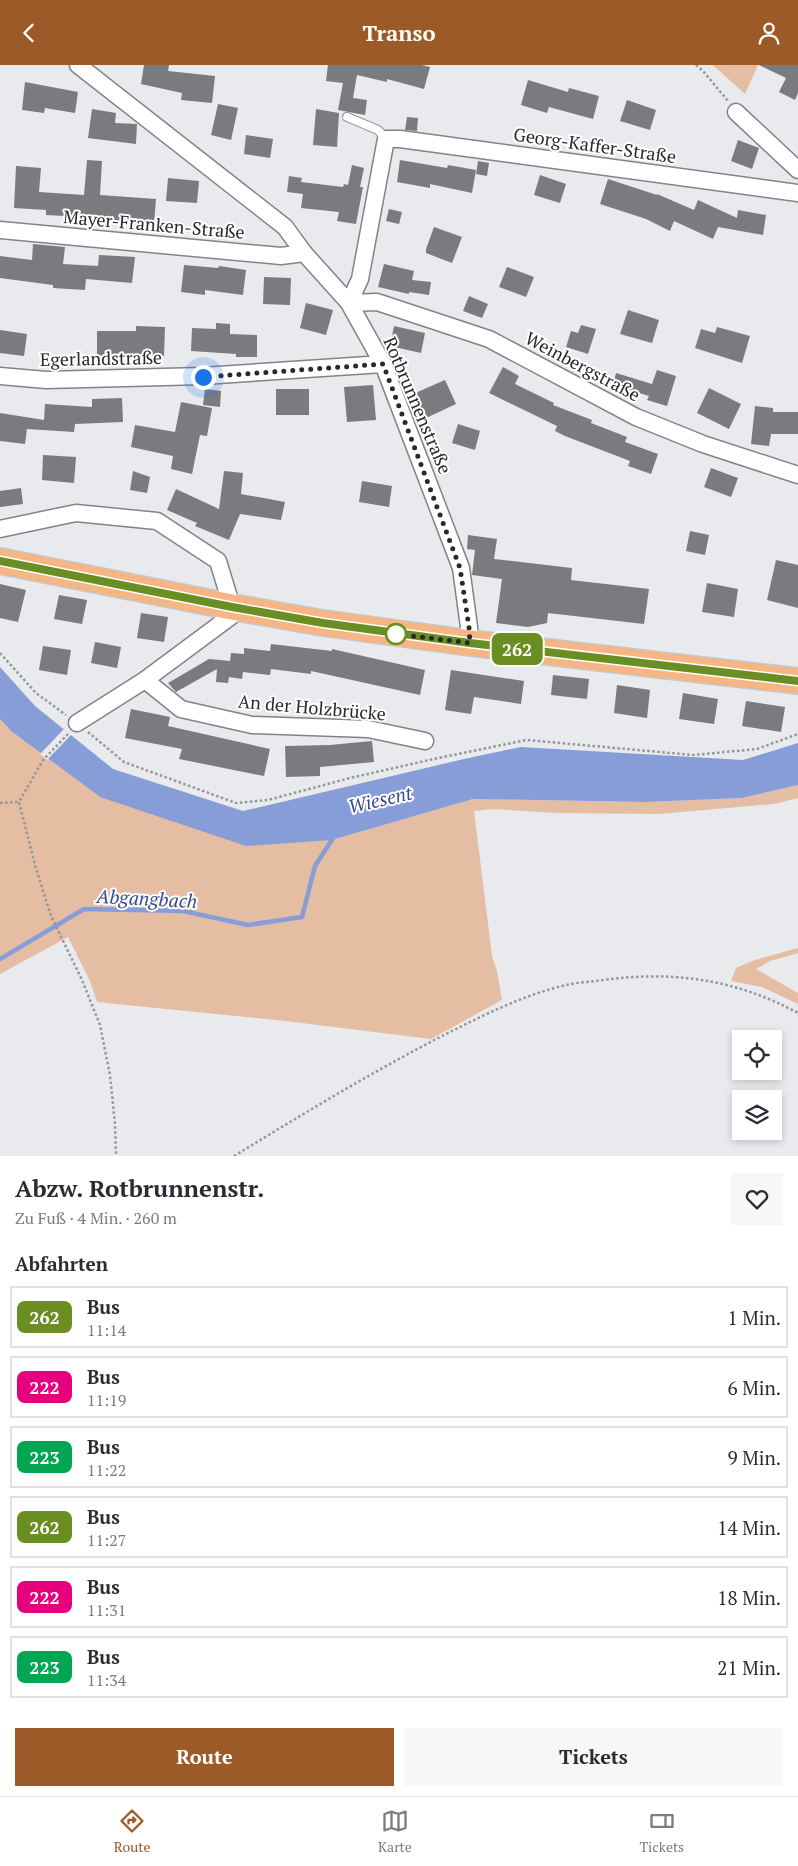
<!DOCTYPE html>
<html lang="de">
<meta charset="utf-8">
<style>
:root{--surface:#fff;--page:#f7f7f7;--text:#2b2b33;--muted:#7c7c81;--line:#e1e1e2;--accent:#9c5a28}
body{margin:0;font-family:"PT Serif",serif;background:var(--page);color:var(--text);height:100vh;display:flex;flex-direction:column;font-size:19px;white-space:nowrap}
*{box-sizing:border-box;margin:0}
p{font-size:16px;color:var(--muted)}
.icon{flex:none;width:28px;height:28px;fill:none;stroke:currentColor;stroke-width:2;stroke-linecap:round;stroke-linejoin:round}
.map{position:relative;height:1091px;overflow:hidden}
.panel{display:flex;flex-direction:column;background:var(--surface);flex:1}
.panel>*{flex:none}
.badge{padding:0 10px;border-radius:8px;font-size:18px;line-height:32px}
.fabs{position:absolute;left:732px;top:965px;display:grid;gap:10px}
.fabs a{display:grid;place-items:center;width:50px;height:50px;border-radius:0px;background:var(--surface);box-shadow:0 2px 8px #0003;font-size:25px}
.you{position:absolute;width:25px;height:25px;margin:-12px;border:4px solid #fff;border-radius:50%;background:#1a73e8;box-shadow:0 0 0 8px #1a73e833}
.map>.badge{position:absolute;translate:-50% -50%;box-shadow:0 0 0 2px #fff}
h2{padding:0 15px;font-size:19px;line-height:45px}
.round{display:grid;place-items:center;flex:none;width:52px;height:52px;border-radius:0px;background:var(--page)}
.headline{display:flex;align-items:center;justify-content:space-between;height:85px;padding:0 15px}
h1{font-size:24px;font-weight:700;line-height:38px}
.button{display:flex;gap:10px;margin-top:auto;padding:10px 15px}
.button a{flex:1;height:58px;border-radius:0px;background:var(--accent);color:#fff;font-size:20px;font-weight:700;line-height:58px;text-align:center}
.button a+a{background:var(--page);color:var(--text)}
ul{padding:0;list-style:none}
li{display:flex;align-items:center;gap:15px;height:62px;margin:0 10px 8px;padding:0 5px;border:2px solid var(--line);border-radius:0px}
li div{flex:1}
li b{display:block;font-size:19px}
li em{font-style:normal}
li .badge{min-width:55px;font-weight:700;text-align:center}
header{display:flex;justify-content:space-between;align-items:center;height:65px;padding:0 15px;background:var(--accent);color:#fff;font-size:22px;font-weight:700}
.menu{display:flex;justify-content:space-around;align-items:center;height:70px;border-top:1px solid var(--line);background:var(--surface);font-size:14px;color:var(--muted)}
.menu a{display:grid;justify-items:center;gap:2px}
.menu .current{color:var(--accent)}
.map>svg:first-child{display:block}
.green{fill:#e4bda3}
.water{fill:#879dd8}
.pier{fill:#e8eaed}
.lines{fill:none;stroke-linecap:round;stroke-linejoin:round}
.stream{stroke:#879dd8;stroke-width:4.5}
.building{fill:#7a7b7e}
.lane-casing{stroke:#818386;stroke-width:10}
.street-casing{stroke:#818386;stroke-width:19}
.primary-casing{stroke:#c7c7c8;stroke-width:28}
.path{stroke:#949698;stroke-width:2.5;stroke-dasharray:2.5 2.5;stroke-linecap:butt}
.lane{stroke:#fff;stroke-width:8}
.street{stroke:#fff;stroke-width:16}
.primary{stroke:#f5b683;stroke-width:25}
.line-casing{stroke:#fff;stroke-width:11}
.line{stroke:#6b8e23;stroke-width:8}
.walk{stroke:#28292a;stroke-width:5;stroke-dasharray:0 9}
.stop-dot{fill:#fff;stroke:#6b8e23;stroke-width:2.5}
.labels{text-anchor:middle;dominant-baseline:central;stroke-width:4;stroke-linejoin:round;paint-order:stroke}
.street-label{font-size:18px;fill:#28292a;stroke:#fff}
.water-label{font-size:19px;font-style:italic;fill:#344990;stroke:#fff}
</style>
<header><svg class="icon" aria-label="back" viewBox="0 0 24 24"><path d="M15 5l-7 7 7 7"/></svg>Transo<svg class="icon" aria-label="person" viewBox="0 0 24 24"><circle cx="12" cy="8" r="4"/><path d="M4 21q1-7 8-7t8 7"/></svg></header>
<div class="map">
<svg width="798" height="1091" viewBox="0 0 798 1091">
<rect width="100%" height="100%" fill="#e8eaed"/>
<g class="green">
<polygon points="713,0 758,0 745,29"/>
<polygon points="0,654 11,666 100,732 332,775 473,734 645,737 742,733 798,720 798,733 774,739 659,749 557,748 494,744 474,746 492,891 497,906 502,935 431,974 277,955 97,937 90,916 68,872 0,909"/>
<polygon points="798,883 798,888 770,896 756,904 798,928 798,939 762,922 731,916 736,903 755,895"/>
</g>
<polygon class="water" points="0,602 35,641 113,704 243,746 464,694 521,682 743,695 798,678 798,720 742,733 645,737 473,734 332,775 246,781 100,732 11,666 0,654"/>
<polygon class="pier" points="64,664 71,670 47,695 40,689"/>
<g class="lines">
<polyline class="stream" points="0,894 84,844 183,846 248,860 302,852 315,801 335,770"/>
</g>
<g class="building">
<polygon points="144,0 169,0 168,6 215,11 212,38 181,35 182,28 141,19"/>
<polygon points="328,0 422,0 430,2 424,24 387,14 387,17 357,10 353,33 367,35 365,50 338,45 343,18 326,16"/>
<polygon points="759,0 798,0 798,28 795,35 779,27 786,13"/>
<polygon points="528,15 568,27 569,23 599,31 593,54 549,42 547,48 521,40"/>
<polygon points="25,17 78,27 75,48 45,43 44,48 22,45"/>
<polygon points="627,35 656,45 650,65 620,56"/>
<polygon points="218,39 238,43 231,75 211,70"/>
<polygon points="92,44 116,48 115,58 137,59 136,79 88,73"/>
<polygon points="316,44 339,48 337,82 313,80"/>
<polygon points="407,52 418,53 417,66 405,65"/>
<polygon points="246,70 273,74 270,93 244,89"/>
<polygon points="738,75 759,83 752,104 731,96"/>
<polygon points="87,95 102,96 100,130 156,134 154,159 83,154 83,152 46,150 46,145 14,143 16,101 41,103 39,127 84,130"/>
<polygon points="400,95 447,103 448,100 476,105 472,128 430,119 430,123 397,117"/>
<polygon points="478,96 489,98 487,111 476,109"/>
<polygon points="352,100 364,103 360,122 363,122 356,159 337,156 339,147 301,143 303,129 287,127 289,111 302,113 301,117 343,122 344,119 348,120"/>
<polygon points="540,110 566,119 560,138 534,130"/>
<polygon points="168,113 199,116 197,138 166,136"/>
<polygon points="608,114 657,130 657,129 694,145 698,135 737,153 738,145 766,150 763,170 718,162 713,174 674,156 670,166 646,154 600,139"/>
<polygon points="389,144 402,147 399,159 386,156"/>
<polygon points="434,162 462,172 452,198 426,188 426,184"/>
<polygon points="33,179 65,182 63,199 98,201 99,190 135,192 132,218 86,214 85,225 53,223 53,220 0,213 0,191 32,195"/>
<polygon points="384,199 414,206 412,215 431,217 429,230 409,227 409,229 378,222"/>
<polygon points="184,200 218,203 219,201 246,205 243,230 205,225 205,230 181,227"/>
<polygon points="507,202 534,212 526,232 499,222"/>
<polygon points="264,212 291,213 290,240 263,239"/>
<polygon points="469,231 488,239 482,253 463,246"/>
<polygon points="306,238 333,245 326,270 300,263"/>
<polygon points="628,245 659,255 652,278 620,269"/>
<polygon points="216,258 230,259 230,269 257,270 257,292 236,292 236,289 191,286 192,263 216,264"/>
<polygon points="581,260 596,264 588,289 566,282 571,266 578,268"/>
<polygon points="136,261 165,262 164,291 125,289 125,293 97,293 97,266 136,266"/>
<polygon points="394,261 425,268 421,288 390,281"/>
<polygon points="717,262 750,271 742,298 695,283 701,264 715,268"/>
<polygon points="0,265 27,269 24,291 0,288"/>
<polygon points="503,302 519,311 515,319 554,338 553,340 592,355 591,358 627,372 625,377 658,389 651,409 628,401 630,396 565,371 555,366 557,361 489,328"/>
<polygon points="657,305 676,311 667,341 647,335 649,331 613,320 616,308 652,319"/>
<polygon points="445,315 456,339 424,354 413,329"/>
<polygon points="373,320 376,355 347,357 344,322"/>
<polygon points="709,323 741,339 729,364 697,348"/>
<polygon points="205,324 221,326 220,342 203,340"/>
<rect x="276" y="324" width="33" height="26"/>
<polygon points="122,333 123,357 75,359 74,367 27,364 25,379 0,376 0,348 44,355 45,339 92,342 92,334"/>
<polygon points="181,337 212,343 207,371 200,370 192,409 171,404 173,391 131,382 135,360 175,367"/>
<polygon points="755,341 773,343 773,347 798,347 798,369 771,369 769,381 751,379"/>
<polygon points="458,359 480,366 475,385 452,378"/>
<polygon points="43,390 76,392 74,418 42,415"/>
<polygon points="711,403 738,413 731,432 704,422"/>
<polygon points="133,406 150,412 147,428 130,425"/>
<polygon points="224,406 243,408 241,429 285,437 281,455 240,449 229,475 195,461 197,458 167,445 176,424 219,444"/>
<polygon points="362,416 392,421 389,442 359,437"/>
<polygon points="21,423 23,439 0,442 0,426"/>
<polygon points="690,466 709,470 705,490 686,486"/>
<polygon points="468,470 497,474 494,494 572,503 571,515 649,524 644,559 548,548 547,558 528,562 496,558 502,514 472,510 475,485 467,484"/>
<polygon points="776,495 798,500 798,543 767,535"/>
<polygon points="707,518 738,524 734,552 702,547"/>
<polygon points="0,519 26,525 18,557 0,553"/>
<polygon points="59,530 87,535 82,559 54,554"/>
<polygon points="141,548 168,552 164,577 137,573"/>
<polygon points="95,577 121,582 117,603 91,598"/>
<polygon points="271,579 332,586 332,584 425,605 420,630 311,606 311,609 271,604 270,610 243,607 242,614 229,612 228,618 216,617 217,604 176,627 168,618 209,594 230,596 231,588 244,589 244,583 270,586"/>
<polygon points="43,581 71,585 67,610 39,605"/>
<polygon points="451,605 524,616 521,639 474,632 471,649 445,645"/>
<polygon points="553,610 589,614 587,634 551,630"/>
<polygon points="617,620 650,625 647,653 614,648"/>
<polygon points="683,628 718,634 714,659 679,654"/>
<polygon points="746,636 785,642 781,667 742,661"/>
<polygon points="131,644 170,652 168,661 270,684 264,711 179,694 182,684 125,673"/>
<polygon points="372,676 374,697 320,702 320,711 286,712 285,681 330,680"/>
</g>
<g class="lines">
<g class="lane-casing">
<polyline id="lane" points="347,52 378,65 386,74"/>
</g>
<g class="street-casing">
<g id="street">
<polyline points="78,0 285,162 304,188 349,238 383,299 461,503 469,562 470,578"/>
<polyline points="736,47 798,105"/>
<polyline points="798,128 400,74 386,74 360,214 349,238 377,237 489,274 636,352 703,379 798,410"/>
<polyline points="0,165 281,191 304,188"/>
<polyline points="0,311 46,315 203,311 383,299"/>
<polyline points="0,464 76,448 157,456 218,496 232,542"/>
<polyline points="145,615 181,644 252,660 368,664 425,676"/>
<polyline points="77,658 145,615 242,543"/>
</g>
</g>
<g class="primary-casing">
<polyline id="primary" points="0,496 232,542 323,558 470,578 798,616"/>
</g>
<g class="path">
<polyline points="696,0 703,6 728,36"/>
<polyline points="0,588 36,628 66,650"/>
<polyline points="88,667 124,697 236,738 268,735 350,713 438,693 527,675 693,690 757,684 798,669"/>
<polyline points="68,669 43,695 19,737 35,800 51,851 82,915 100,960 110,1010 115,1059 116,1091"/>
<polyline points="0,738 19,737"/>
<path d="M234,1091c69,-42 138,-84 210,-121 38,-19 77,-39 118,-49 11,-3 23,-4 34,-5 73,-11 137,-3 202,32"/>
</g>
<use href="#lane" class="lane"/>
<use href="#street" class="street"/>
<use href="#primary" class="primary"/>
</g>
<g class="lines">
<g class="line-casing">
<polyline id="line" points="0,496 232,542 323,558 470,578 798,616"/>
</g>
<use href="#line" class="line"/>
<polyline class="walk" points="203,312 383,299 460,503 469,562 470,578 396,569"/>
</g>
<circle class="stop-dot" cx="396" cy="569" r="10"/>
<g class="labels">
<g class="street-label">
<text transform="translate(595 80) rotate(8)">Georg-Kaffer-Straße</text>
<text transform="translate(154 159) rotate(5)">Mayer-Franken-Straße</text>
<text transform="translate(101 293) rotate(-1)">Egerlandstraße</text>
<text transform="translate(583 301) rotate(28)">Weinbergstraße</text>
<text transform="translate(418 340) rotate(67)">Rotbrunnenstraße</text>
<text transform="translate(312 642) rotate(5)">An der Holzbrücke</text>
</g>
<g class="water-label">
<text transform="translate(380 734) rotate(-13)">Wiesent</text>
<text transform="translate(147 833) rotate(3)">Abgangbach</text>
</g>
</g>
</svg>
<div class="fabs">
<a><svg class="icon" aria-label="locate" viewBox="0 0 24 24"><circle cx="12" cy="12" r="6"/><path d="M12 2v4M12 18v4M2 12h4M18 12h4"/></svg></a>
<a><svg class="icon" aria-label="layers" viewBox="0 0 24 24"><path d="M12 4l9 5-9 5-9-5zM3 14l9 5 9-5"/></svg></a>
</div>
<div class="you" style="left:203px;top:312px"></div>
<b class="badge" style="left:517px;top:584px;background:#6b8e23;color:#fff">262</b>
</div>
<section class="panel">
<div class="headline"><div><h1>Abzw. Rotbrunnenstr.</h1><p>Zu Fuß · 4 Min. · 260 m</p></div><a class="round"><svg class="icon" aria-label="heart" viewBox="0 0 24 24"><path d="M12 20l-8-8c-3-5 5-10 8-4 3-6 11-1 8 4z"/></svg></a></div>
<h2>Abfahrten</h2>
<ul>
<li><span class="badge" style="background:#6b8e23;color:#fff">262</span><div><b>Bus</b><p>11:14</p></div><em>1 Min.</em></li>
<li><span class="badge" style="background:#e6007e;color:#fff">222</span><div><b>Bus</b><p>11:19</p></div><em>6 Min.</em></li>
<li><span class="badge" style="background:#00a651;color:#fff">223</span><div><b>Bus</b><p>11:22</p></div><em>9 Min.</em></li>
<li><span class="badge" style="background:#6b8e23;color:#fff">262</span><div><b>Bus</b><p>11:27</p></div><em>14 Min.</em></li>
<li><span class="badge" style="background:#e6007e;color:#fff">222</span><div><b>Bus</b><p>11:31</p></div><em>18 Min.</em></li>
<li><span class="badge" style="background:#00a651;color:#fff">223</span><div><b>Bus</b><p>11:34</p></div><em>21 Min.</em></li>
</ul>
<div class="button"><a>Route</a><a>Tickets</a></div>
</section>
<nav class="menu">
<a class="current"><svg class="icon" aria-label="directions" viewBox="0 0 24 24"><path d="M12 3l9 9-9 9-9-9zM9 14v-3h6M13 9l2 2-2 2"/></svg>Route</a>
<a><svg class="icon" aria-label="map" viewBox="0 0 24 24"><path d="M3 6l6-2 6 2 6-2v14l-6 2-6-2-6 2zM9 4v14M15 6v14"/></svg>Karte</a>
<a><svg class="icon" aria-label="tickets" viewBox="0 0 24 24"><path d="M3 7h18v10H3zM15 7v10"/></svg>Tickets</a>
</nav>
